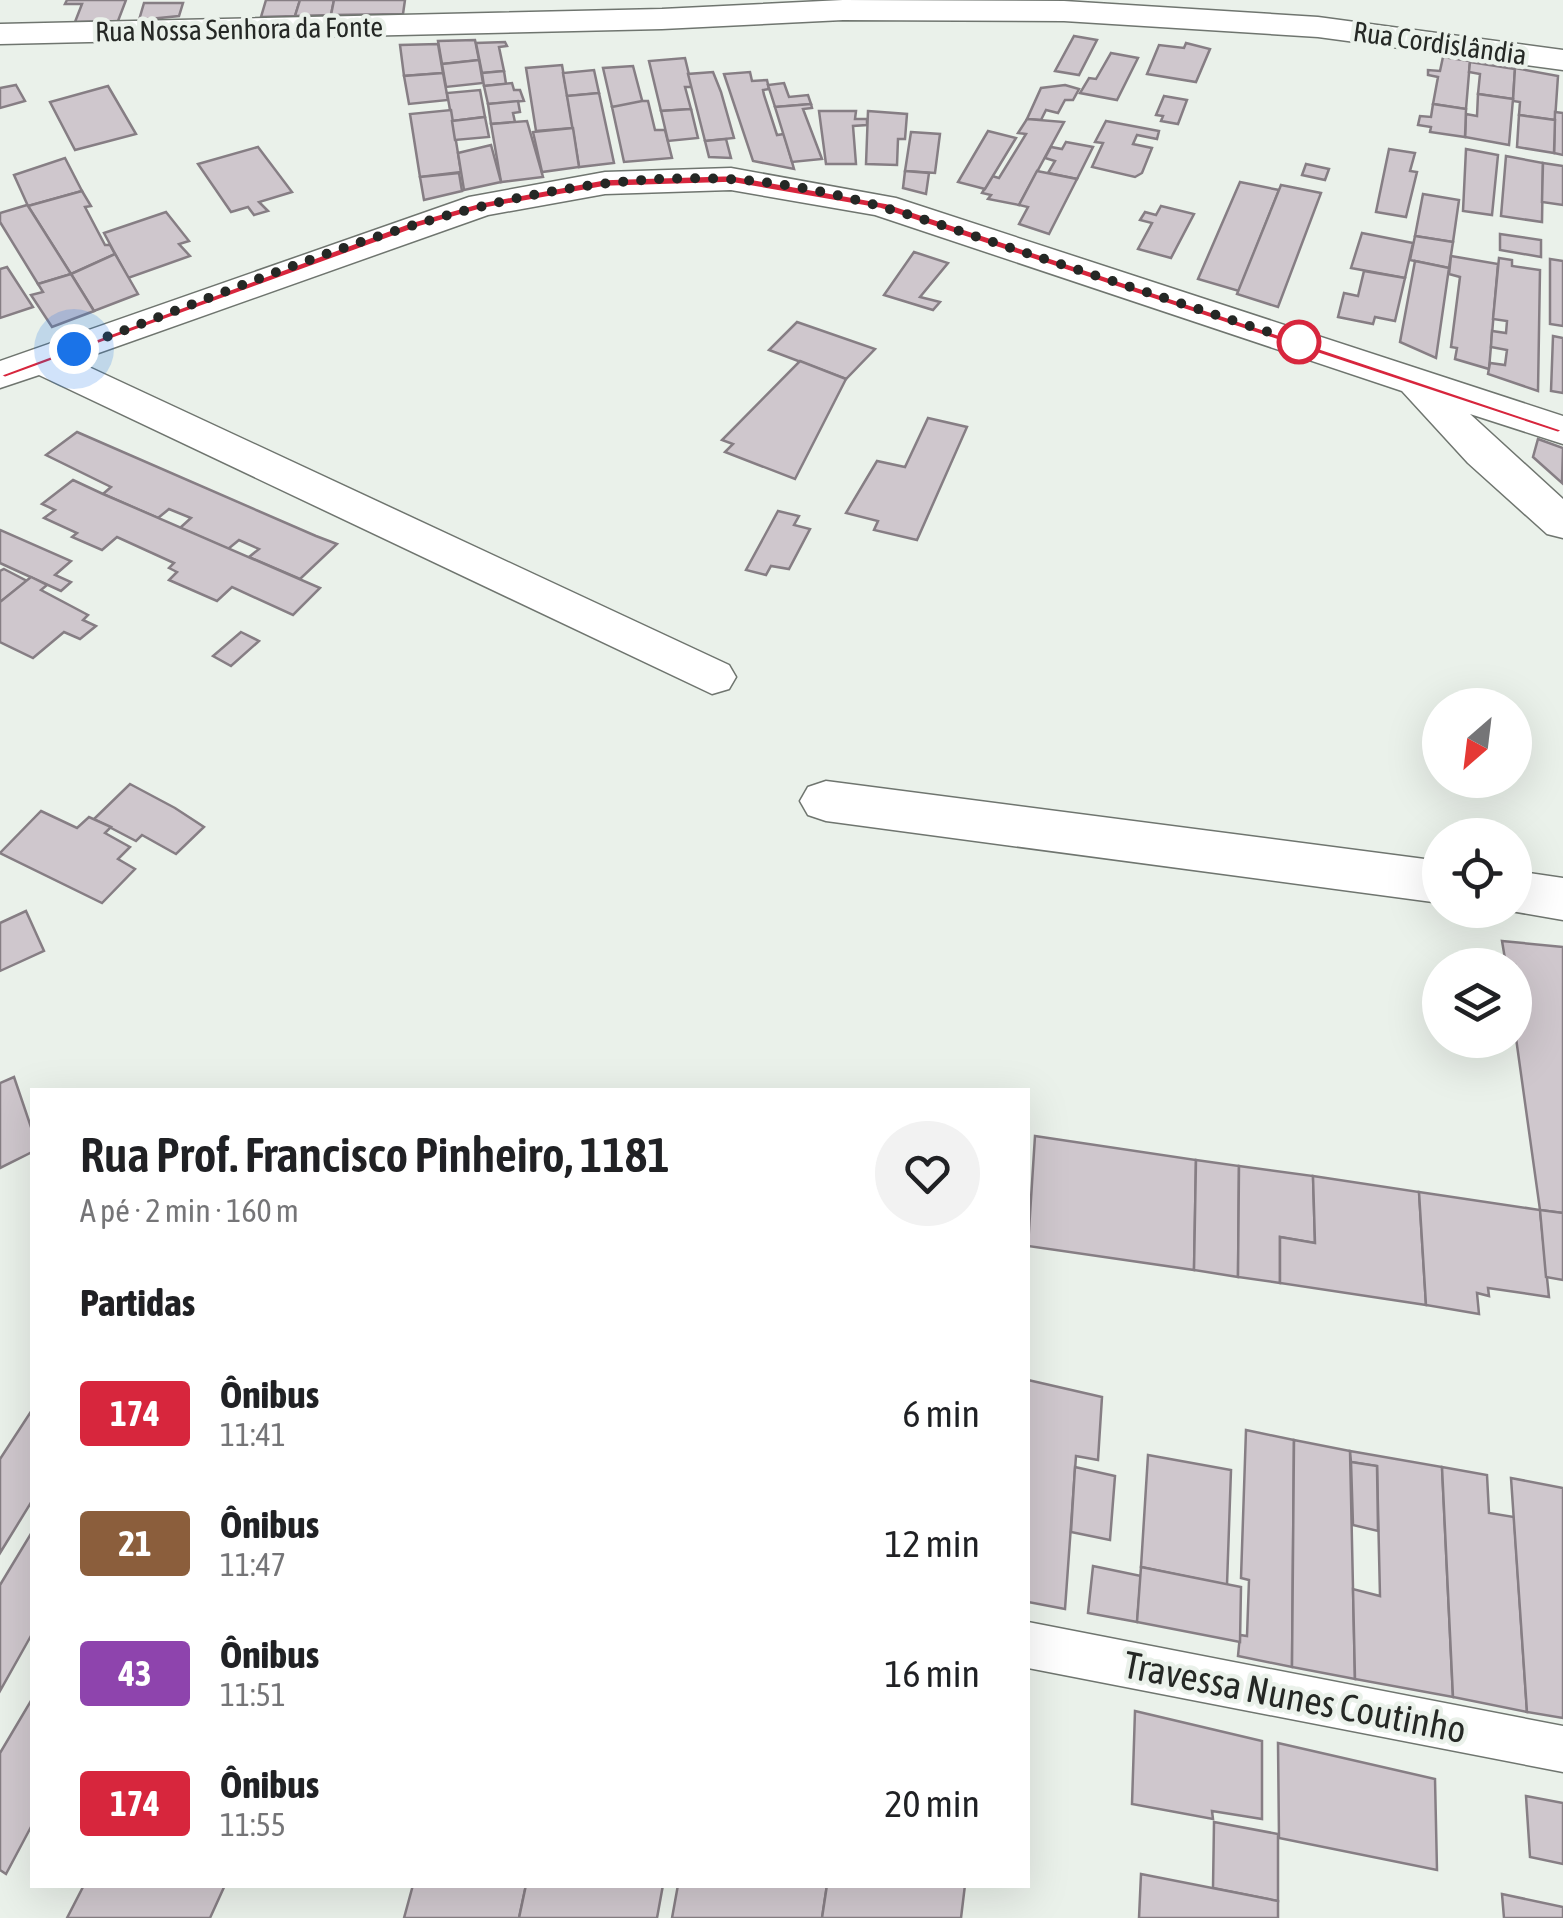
<!DOCTYPE html>
<html lang="pt">
<meta charset="utf-8">
<style>
:root{--surface:#fff;--page:#f2f2f2;--text:#202124;--muted:#757577}
body{margin:0;font-family:"Asap Condensed",sans-serif;background:var(--page);color:var(--text);height:100vh;display:flex;flex-direction:column;font-size:38px;white-space:nowrap}
*{box-sizing:border-box;margin:0}
p{font-size:32px;color:var(--muted)}
.icon{flex:none;width:55px;height:55px;fill:none;stroke:currentColor;stroke-width:2;stroke-linecap:round;stroke-linejoin:round}
.map{position:relative;flex:1;overflow:hidden}
.details{position:absolute;left:30px;top:1088px;width:1000px;height:800px;display:flex;flex-direction:column;background:var(--surface);border-radius:0px;box-shadow:0 10px 40px #0002}
.details>*{flex:none}
.badge{padding:0 20px;border-radius:8px;font-size:35px;line-height:65px}
.needle{width:65px;rotate:208deg}
.buttons{position:absolute;left:1422px;top:688px;display:grid;gap:20px}
.buttons a{display:grid;place-items:center;width:110px;height:110px;border-radius:50%;background:var(--surface);box-shadow:0 10px 40px #0002;font-size:50px}
.you{position:absolute;width:50px;height:50px;margin:-25px;border:8px solid #fff;border-radius:50%;background:#1a73e8;box-shadow:0 0 0 15px #1a73e833}
.map>.badge{position:absolute;translate:-50% -50%;box-shadow:0 0 0 5px #fff}
h2{padding:0 50px;font-size:38px;line-height:90px}
.round{display:grid;place-items:center;flex:none;width:105px;height:105px;border-radius:52px;background:var(--page)}
.headline{display:flex;align-items:center;justify-content:space-between;height:170px;padding:0 50px}
h1{font-size:48px;font-weight:600;line-height:75px}
ul{padding:0;list-style:none}
li{display:flex;align-items:center;gap:30px;height:130px;padding:0 50px}
li div{flex:1}
li b{display:block;font-size:38px}
li em{font-style:normal}
li .badge{min-width:110px;font-weight:700;text-align:center}
.map>svg:first-child{display:block}
.building{fill:#cfc7cd;stroke:#867e84;stroke-width:2.5}
.lines{fill:none;stroke-linecap:round;stroke-linejoin:round}
.service-casing{stroke:#6f756f;stroke-width:3}
.minor-casing{stroke:#6f756f;stroke-width:3}
.service{fill:#fff;fill-rule:evenodd}
.minor{fill:#fff;fill-rule:evenodd}
.line{fill:#d7263d;stroke:#fff;stroke-width:2.5}
.walk{stroke:#252825;stroke-width:10;stroke-dasharray:0 18}
.stop-dot{fill:#fff;stroke:#d7263d;stroke-width:5}
.labels{text-anchor:middle;dominant-baseline:central;stroke-width:9;stroke-linejoin:round;paint-order:stroke}
.far-street-label{font-size:28px;fill:#252825;stroke:#eaf1ea}
.near-street-label{font-size:38px;fill:#252825;stroke:#eaf1ea}
</style>
<div class="map">
<svg width="1563" height="1918" viewBox="0 0 1563 1918">
<rect width="100%" height="100%" fill="#eaf1ea"/>
<g class="building">
<polygon points="67,0 126,0 118,21 75,22 82,4 65,4"/>
<polygon points="266,0 300,0 295,16 261,17"/>
<polygon points="300,0 334,0 331,15 295,16"/>
<polygon points="334,0 405,0 403,14 331,15"/>
<polygon points="144,3 183,3 179,16 139,20"/>
<polygon points="1074,36 1097,40 1079,75 1055,71"/>
<polygon points="475,40 479,60 442,64 438,41"/>
<polygon points="505,42 507,46 499,47 504,71 482,73 476,43"/>
<polygon points="1186,43 1210,49 1196,82 1147,74 1159,45 1184,48"/>
<polygon points="438,44 443,73 404,76 400,45"/>
<polygon points="1111,53 1138,58 1117,100 1080,93 1089,78 1096,79"/>
<polygon points="1443,57 1470,61 1466,109 1433,104 1438,77 1428,75 1428,70 1440,71"/>
<polygon points="685,58 692,87 685,87 691,109 661,111 649,61"/>
<polygon points="479,60 483,83 446,87 442,64"/>
<polygon points="1470,62 1515,69 1513,99 1478,94 1480,74 1469,72"/>
<polygon points="562,65 573,128 536,131 526,68"/>
<polygon points="633,66 643,104 612,107 603,68"/>
<polygon points="1515,68 1558,76 1555,120 1519,115 1520,102 1513,101"/>
<polygon points="594,70 599,93 567,96 563,73"/>
<polygon points="504,71 506,84 484,86 482,73"/>
<polygon points="713,72 721,92 734,138 705,141 688,74"/>
<polygon points="750,72 752,81 767,80 769,89 763,90 764,95 777,135 784,134 794,169 753,161 724,74"/>
<polygon points="443,73 448,100 409,104 404,76"/>
<polygon points="512,83 514,90 520,90 524,101 488,104 484,86"/>
<polygon points="784,83 789,97 808,95 811,104 775,107 768,85"/>
<polygon points="16,85 25,101 0,108 0,88"/>
<polygon points="1065,85 1079,89 1073,100 1065,100 1058,113 1046,110 1041,120 1027,119 1041,88"/>
<polygon points="108,86 136,134 75,150 50,102"/>
<polygon points="480,90 485,117 452,121 447,93"/>
<polygon points="599,93 614,163 579,167 567,96"/>
<polygon points="1478,94 1513,99 1509,145 1465,137 1466,114 1477,116"/>
<polygon points="1164,96 1187,100 1178,124 1161,121 1163,116 1156,115"/>
<polygon points="518,101 520,112 513,113 515,122 491,124 488,104"/>
<polygon points="642,101 648,101 655,130 665,130 672,158 624,162 612,107"/>
<polygon points="811,104 812,108 803,109 822,159 792,162 775,107"/>
<polygon points="1433,104 1466,109 1465,137 1430,132 1431,127 1418,125 1420,116 1431,117"/>
<polygon points="691,109 698,138 668,141 661,111"/>
<polygon points="451,110 461,172 420,177 410,114"/>
<polygon points="819,111 856,111 855,119 867,119 867,125 853,126 856,164 826,164"/>
<polygon points="868,111 907,114 905,139 898,139 897,165 866,164"/>
<polygon points="1555,112 1563,113 1563,155 1554,153"/>
<polygon points="1519,115 1555,120 1554,153 1517,147"/>
<polygon points="485,117 489,137 455,140 452,121"/>
<polygon points="1027,119 1064,122 1019,205 988,199 991,195 982,193 992,176 999,178 1026,134 1018,133"/>
<polygon points="527,121 543,177 501,182 491,124"/>
<polygon points="1106,121 1159,131 1157,139 1137,135 1133,144 1152,148 1142,173 1135,177 1092,167 1103,143 1095,142"/>
<polygon points="573,128 579,167 542,172 533,132"/>
<polygon points="988,131 1016,138 985,189 958,182"/>
<polygon points="911,132 940,134 935,173 905,171"/>
<polygon points="726,139 731,158 709,157 705,141"/>
<polygon points="1066,142 1093,147 1077,179 1048,173 1055,161 1045,158 1051,147 1062,149"/>
<polygon points="491,145 501,182 464,190 458,153"/>
<polygon points="258,147 292,192 259,202 268,211 254,215 248,207 231,212 198,164"/>
<polygon points="1389,149 1415,153 1410,171 1417,172 1406,217 1376,212"/>
<polygon points="1466,149 1498,155 1492,215 1463,211"/>
<polygon points="1506,156 1543,163 1542,222 1501,216"/>
<polygon points="65,158 82,191 28,206 14,175"/>
<polygon points="1543,163 1563,166 1563,205 1542,202"/>
<polygon points="1306,164 1329,169 1325,180 1302,175"/>
<polygon points="905,171 929,173 926,194 903,188"/>
<polygon points="1037,171 1077,179 1049,234 1019,224 1028,207 1019,205"/>
<polygon points="459,173 462,191 424,200 420,177"/>
<polygon points="1240,182 1279,190 1239,291 1198,279"/>
<polygon points="1281,185 1321,193 1278,307 1237,294"/>
<polygon points="82,191 91,206 85,207 105,245 110,245 115,254 71,274 28,206"/>
<polygon points="1423,194 1459,200 1453,242 1415,236"/>
<polygon points="27,205 28,206 71,274 38,284 0,222 0,213"/>
<polygon points="1161,206 1194,214 1171,258 1138,249 1152,223 1140,220 1145,212 1156,215"/>
<polygon points="166,212 189,241 179,244 190,256 128,278 104,233"/>
<polygon points="1362,233 1413,243 1405,278 1351,268"/>
<polygon points="1500,234 1541,240 1541,257 1500,250"/>
<polygon points="1415,236 1453,242 1449,268 1410,260"/>
<polygon points="914,252 948,263 920,297 940,302 933,310 884,295"/>
<polygon points="115,254 138,294 94,311 71,274"/>
<polygon points="1451,256 1498,264 1489,369 1455,359 1457,348 1451,347 1460,277 1449,274"/>
<polygon points="1499,258 1512,260 1512,266 1540,270 1538,391 1488,374 1490,363 1505,365 1507,350 1491,347 1492,331 1506,333 1507,321 1493,319"/>
<polygon points="1550,259 1563,261 1563,326 1550,324"/>
<polygon points="1415,261 1449,268 1436,358 1400,342"/>
<polygon points="7,267 33,307 0,318 0,269"/>
<polygon points="1364,271 1405,278 1395,321 1375,317 1373,324 1338,317 1344,293 1358,296"/>
<polygon points="71,274 94,311 52,327 31,295 43,292 38,284"/>
<polygon points="797,322 875,349 846,379 769,350"/>
<polygon points="1553,336 1563,338 1563,393 1551,391"/>
<polygon points="800,361 846,379 795,479 725,452 733,444 722,440"/>
<polygon points="928,418 967,427 917,540 874,530 878,521 846,513 877,461 905,467"/>
<polygon points="77,432 316,536 337,544 300,579 249,557 259,549 239,540 228,549 180,528 191,518 169,509 158,518 103,494 111,487 46,455"/>
<polygon points="1538,439 1563,448 1562,483 1533,457"/>
<polygon points="73,480 103,494 320,588 293,615 232,587 217,601 169,580 177,572 169,568 174,563 117,537 102,550 72,537 77,533 44,518 55,510 42,504"/>
<polygon points="778,511 799,516 794,525 810,529 789,569 771,566 766,575 746,570"/>
<polygon points="0,530 71,561 55,575 71,582 61,591 0,563"/>
<polygon points="4,569 27,581 0,602 0,571"/>
<polygon points="31,577 47,585 41,590 88,615 83,620 96,626 80,639 64,632 33,658 0,642 0,602"/>
<polygon points="241,632 259,641 231,666 213,656"/>
<polygon points="130,784 175,808 204,827 176,854 142,835 136,841 94,819"/>
<polygon points="41,811 77,828 89,817 111,827 105,833 130,847 118,859 135,869 102,903 0,853"/>
<polygon points="26,911 44,951 0,971 0,923"/>
<polygon points="1502,941 1563,947 1563,1213 1540,1210 1515,1031 1515,965 1506,965"/>
<polygon points="14,1077 32,1130 32,1152 0,1168 0,1083"/>
<polygon points="1035,1136 1196,1160 1194,1270 1028,1246"/>
<polygon points="1196,1160 1239,1166 1238,1277 1194,1270"/>
<polygon points="1239,1166 1313,1176 1315,1243 1280,1237 1280,1283 1238,1277"/>
<polygon points="1313,1176 1419,1192 1426,1305 1280,1283 1280,1237 1315,1243"/>
<polygon points="1419,1192 1540,1210 1549,1297 1488,1288 1489,1296 1477,1293 1479,1314 1426,1305"/>
<polygon points="1540,1210 1563,1213 1563,1280 1546,1277"/>
<polygon points="1028,1380 1102,1397 1098,1460 1076,1456 1065,1609 1028,1602"/>
<polygon points="32,1410 32,1501 0,1553 0,1459"/>
<polygon points="1246,1430 1294,1440 1292,1667 1238,1656 1240,1635 1247,1636 1249,1580 1241,1578"/>
<polygon points="1294,1440 1350,1451 1355,1679 1292,1667"/>
<polygon points="1350,1451 1442,1467 1453,1697 1355,1679 1353,1589 1380,1596 1377,1466 1351,1462"/>
<polygon points="1148,1455 1231,1470 1227,1585 1141,1567"/>
<polygon points="1351,1462 1377,1466 1378,1531 1353,1525"/>
<polygon points="1075,1467 1115,1476 1110,1540 1071,1532"/>
<polygon points="1442,1467 1487,1475 1489,1513 1514,1517 1527,1712 1453,1697"/>
<polygon points="1511,1478 1563,1488 1563,1718 1527,1712"/>
<polygon points="32,1532 32,1634 0,1691 0,1585"/>
<polygon points="1093,1566 1141,1576 1137,1622 1088,1613"/>
<polygon points="1141,1567 1241,1587 1240,1642 1137,1622"/>
<polygon points="32,1699 32,1825 6,1874 0,1870 0,1753"/>
<polygon points="1135,1711 1262,1741 1262,1819 1212,1811 1213,1819 1132,1804"/>
<polygon points="1278,1743 1435,1779 1437,1870 1279,1838"/>
<polygon points="1526,1796 1563,1803 1563,1864 1530,1857"/>
<polygon points="1214,1822 1278,1834 1278,1901 1213,1888"/>
<polygon points="1141,1874 1278,1901 1278,1918 1139,1918"/>
<polygon points="84,1885 225,1885 210,1918 67,1918"/>
<polygon points="413,1885 526,1885 519,1918 404,1918"/>
<polygon points="526,1885 663,1885 657,1918 519,1918"/>
<polygon points="678,1885 827,1885 822,1918 672,1918"/>
<polygon points="827,1885 965,1885 961,1918 822,1918"/>
<polygon points="1502,1894 1563,1907 1563,1918 1504,1918"/>
</g>
<g class="lines">
<g class="service-casing">
<polygon id="service" points="1028,1622 1563,1726 1563,1772 1028,1668"/>
</g>
<g class="minor-casing">
<g id="minor">
<polygon points="843,0 1064,1 1318,17 1563,50 1563,70 1318,37 1064,21 843,20 662,29 0,44 0,24 662,9"/>
<polygon points="731,168 896,198 1563,416 1563,444 1470,414 1563,499 1563,538 1547,534 1468,463 1402,391 875,215 731,190 605,194 488,215 76,361 729,665 736,677 729,689 712,694 39,375 0,388 0,361 469,197 605,172"/>
<polygon points="826,781 1440,861 1440,903 826,821 808,815 800,801 808,787"/>
<polygon points="1515,871 1563,878 1563,920 1505,910 1515,910"/>
</g>
</g>
<use href="#service" class="service"/>
<use href="#minor" class="minor"/>
</g>
<polygon class="line" points="731,175 887,203 1563,430 1558,433 880,209 731,183 605,187 483,209 420,227 5,378 0,375 411,222 482,202 605,179"/>
<g class="lines">
<path class="walk" d="M74,349c209,-76 425,-181 654,-170 101,5 197,41 292,72 93,30 190,62 279,91"/>
</g>
<circle class="stop-dot" cx="1299" cy="342" r="20"/>
<g class="labels">
<g class="far-street-label">
<text transform="translate(239 29) rotate(-1)">Rua Nossa Senhora da Fonte</text>
<text transform="translate(1440 43) rotate(8)">Rua Cordislândia</text>
</g>
<g class="near-street-label">
<text transform="translate(1295 1697) rotate(11)">Travessa Nunes Coutinho</text>
</g>
</g>
</svg>
<div class="buttons">
<a><svg class="needle" viewBox="-14 -14 28 28"><path d="M0-13l5 13h-10z" fill="#e53935"/><path d="M0 13l5-13h-10z" fill="#757577"/></svg></a>
<a><svg class="icon" aria-label="locate" viewBox="0 0 24 24"><circle cx="12" cy="12" r="6"/><path d="M12 2v4M12 18v4M2 12h4M18 12h4"/></svg></a>
<a><svg class="icon" aria-label="layers" viewBox="0 0 24 24"><path d="M12 4l9 5-9 5-9-5zM3 14l9 5 9-5"/></svg></a>
</div>
<div class="you" style="left:74px;top:349px"></div>
<section class="details">
<div class="headline"><div><h1>Rua Prof. Francisco Pinheiro, 1181</h1><p>A pé · 2 min · 160 m</p></div><a class="round"><svg class="icon" aria-label="heart" viewBox="0 0 24 24"><path d="M12 20l-8-8c-3-5 5-10 8-4 3-6 11-1 8 4z"/></svg></a></div>
<h2>Partidas</h2>
<ul>
<li><span class="badge" style="background:#d7263d;color:#fff">174</span><div><b>Ônibus</b><p>11:41</p></div><em>6 min</em></li>
<li><span class="badge" style="background:#8b5e3c;color:#fff">21</span><div><b>Ônibus</b><p>11:47</p></div><em>12 min</em></li>
<li><span class="badge" style="background:#8e44ad;color:#fff">43</span><div><b>Ônibus</b><p>11:51</p></div><em>16 min</em></li>
<li><span class="badge" style="background:#d7263d;color:#fff">174</span><div><b>Ônibus</b><p>11:55</p></div><em>20 min</em></li>
</ul>
</section>
</div>
